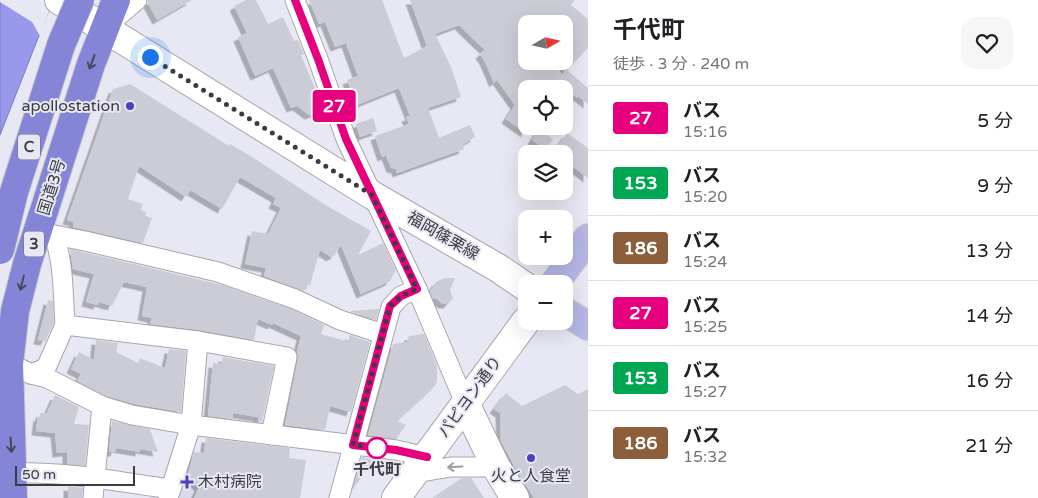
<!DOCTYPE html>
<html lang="ja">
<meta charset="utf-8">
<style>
:root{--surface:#fff;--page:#f6f6f6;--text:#202124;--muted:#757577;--line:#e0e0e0}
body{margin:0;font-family:"Varela Round","Noto Sans JP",sans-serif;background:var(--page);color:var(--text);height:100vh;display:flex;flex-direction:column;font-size:19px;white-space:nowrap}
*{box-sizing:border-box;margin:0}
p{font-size:16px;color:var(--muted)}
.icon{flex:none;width:28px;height:28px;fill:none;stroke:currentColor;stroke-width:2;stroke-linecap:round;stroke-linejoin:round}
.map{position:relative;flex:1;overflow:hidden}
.drawer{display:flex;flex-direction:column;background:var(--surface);width:450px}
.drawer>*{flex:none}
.badge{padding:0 10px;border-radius:4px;font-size:18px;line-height:32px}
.needle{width:32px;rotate:81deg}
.tools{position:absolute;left:518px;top:15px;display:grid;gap:10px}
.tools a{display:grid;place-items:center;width:55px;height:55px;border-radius:10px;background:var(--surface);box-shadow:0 5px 20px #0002;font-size:25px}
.scale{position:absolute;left:15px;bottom:12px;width:120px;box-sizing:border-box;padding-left:5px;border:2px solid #3c3c40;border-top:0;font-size:14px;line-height:18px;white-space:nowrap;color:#3c3c40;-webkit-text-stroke:4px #e7e8f3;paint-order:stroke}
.you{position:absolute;width:25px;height:25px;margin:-12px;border:4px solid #fff;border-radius:50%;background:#1a73e8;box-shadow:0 0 0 8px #1a73e833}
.map>.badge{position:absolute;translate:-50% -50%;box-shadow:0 0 0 2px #fff}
.round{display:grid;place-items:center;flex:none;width:52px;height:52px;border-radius:15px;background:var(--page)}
.overview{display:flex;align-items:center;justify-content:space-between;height:85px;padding:0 25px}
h1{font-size:24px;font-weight:700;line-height:38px}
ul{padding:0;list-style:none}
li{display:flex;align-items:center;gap:15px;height:65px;padding:0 25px;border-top:1px solid var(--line)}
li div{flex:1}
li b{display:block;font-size:19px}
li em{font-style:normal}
li .badge{min-width:55px;font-weight:700;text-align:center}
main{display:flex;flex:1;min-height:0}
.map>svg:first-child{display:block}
.built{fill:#d8d9ea}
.water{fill:#9898ed;stroke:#7c7cb9}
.pier{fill:#e7e8f3}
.building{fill:#ccccd6;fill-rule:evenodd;filter:url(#shadow)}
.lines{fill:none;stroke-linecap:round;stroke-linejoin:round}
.street-casing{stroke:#a6a7b1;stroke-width:21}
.secondary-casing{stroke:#a6a7b1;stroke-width:30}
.primary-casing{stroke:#c8c8ca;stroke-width:30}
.highway-casing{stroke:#c8c8ca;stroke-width:30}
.street{stroke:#fff;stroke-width:19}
.secondary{stroke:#fff;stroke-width:28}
.primary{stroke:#b6b6e7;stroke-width:28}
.highway{stroke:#8585d7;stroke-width:28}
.highway-bridge-casing{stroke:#c8c8ca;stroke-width:30;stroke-linecap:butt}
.highway-bridge{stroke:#8585d7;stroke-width:28}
.oneway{stroke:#474757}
.oneway2{stroke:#9e9ea0}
.line-casing{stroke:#fff;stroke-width:11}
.line{stroke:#e6007e;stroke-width:8}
.walk{stroke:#3c3c40;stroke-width:5;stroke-dasharray:0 9}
.poi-dot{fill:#5041b8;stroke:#e7e8f3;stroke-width:2}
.stop-dot{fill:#fff;stroke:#e6007e;stroke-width:2.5}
.labels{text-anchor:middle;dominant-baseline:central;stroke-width:4;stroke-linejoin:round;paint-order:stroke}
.shield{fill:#e7e8f3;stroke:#6f7076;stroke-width:1}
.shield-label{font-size:15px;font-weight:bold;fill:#3c3c40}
.poi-label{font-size:16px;fill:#3c3c40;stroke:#e7e8f3;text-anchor:end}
.street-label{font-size:16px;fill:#3c3c40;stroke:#e7e8f3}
.stop-label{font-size:16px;font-weight:bold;fill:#3c3c40;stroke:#e7e8f3}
</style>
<main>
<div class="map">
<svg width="588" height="498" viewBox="0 0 588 498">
<defs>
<filter id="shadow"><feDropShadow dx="-4.5" dy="4.5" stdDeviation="0" flood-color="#0004"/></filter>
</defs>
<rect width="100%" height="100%" fill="#e7e8f3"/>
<polygon class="built" points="182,476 209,488 261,498 174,498"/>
<polygon class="water" points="0,0 53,0 0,135"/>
<polygon class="pier" points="0,0 53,0 40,36 32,22 0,2"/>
<g class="building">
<polygon points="148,0 192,0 157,20 148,3"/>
<polygon points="246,0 256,0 268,24 283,17 294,41 298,40 304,54 301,55 324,110 309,115 297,106 291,108 273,68 255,76 238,37 247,33 234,6"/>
<path d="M309,0h73l22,58 23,-12 -17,-46h165l-4,5 17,14v29l-21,22 21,18v16l-10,-8 -1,2 -11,-9h-40v44l-20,-14 9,-14 -18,-25 -3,3 -9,-21 -5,-8 5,-4 -26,-25 -24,9 16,33 10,30 -33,11 11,30 31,-13 5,12 -13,8 2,4 -67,24 -1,-4 -5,-1 -5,-13 -4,2 -7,-21 34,-12 -3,-7 4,-1 -11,-28 -42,17 -10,-25 11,-4 -12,-33 -11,4 -10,-25 -6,2zM526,24h38v16l6,5 -6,6v26l-14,-16h-24z"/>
<polygon points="130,84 229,146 230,144 252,157 327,206 371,231 358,255 383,243 396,270 390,281 361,294 341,245 334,256 333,255 331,257 320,250 310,285 306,285 304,291 264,276 266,268 245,264 252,231 268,234 281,208 273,204 276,198 240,177 222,209 190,190 186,197 139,166 128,199 143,204 141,210 146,212 145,216 152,218 143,243 73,227 74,222 67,220 113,89"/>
<polygon points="373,118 377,131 360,137 356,124"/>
<polygon points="539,129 553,139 546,149 532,140"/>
<polygon points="567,133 588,148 588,178 564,160 564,154 552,154"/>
<polygon points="70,249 222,285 291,309 324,325 321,334 349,342 349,335 370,342 351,412 330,406 325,430 285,425 298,359 297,352 301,336 273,323 272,325 258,319 254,340 200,330 150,324 152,318 142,316 147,287 124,282 112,306 99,302 98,305 86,302 94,274 73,269"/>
<polygon points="445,278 455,278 450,290 453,298 448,304 443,304 437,299 433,299 430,292 436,282"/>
<polygon points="48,300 53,301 54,323 45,341 38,340"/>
<polygon points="379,309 376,320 351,312 351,311"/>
<polygon points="424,334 437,366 437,380 435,386 397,421 406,425 396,439 368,435 393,344 407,342 409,336"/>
<polygon points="96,340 118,343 116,352 138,363 140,358 165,368 169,349 186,351 181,412 135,404 106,396 77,381 81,374 71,369 79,352 94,360"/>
<polygon points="223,357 274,366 262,422 258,422 258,417 233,413 233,419 208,416 213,363 222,364"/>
<polygon points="565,385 578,394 588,389 588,498 534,498 519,474 522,472 517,471 501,441 500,413 494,409 506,393 522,406"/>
<polygon points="55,395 79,407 74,424 89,425 85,466 67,464 67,452 57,453 55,433 36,431 38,416 40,417 40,413 47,413"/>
<polygon points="112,421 150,429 158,452 140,449 140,452 116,448 115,452 109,452"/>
<polygon points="206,438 290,448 289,458 306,460 300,498 194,498 199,487 188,474 194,452 204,453"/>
<polygon points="362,457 373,460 352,491"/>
<polygon points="462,478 471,478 484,498 432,498"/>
<polygon points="68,486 83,488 82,498 68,498"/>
</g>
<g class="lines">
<g class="street-casing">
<g id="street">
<polyline points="295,0 318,59 346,139 417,289 465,403"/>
<polyline points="109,24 137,0"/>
<path d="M38,231l16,4c10,29 9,60 11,90l133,16 89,16 -16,78"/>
<polyline points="54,235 85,241 218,272 295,299 340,320 383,334"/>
<polyline points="1,359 31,374 47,378 102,406 132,415 191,425 396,450 427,457"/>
<polyline points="31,374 46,368 65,325"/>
<path d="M12,473c53,-2 107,9 159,16"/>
<polyline points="415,473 451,467 496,467"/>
<polyline points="93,498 102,406"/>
<polyline points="168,498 191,425 198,341"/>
<polyline points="339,498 391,307 401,296 417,289"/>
</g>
</g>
<g class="secondary-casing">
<g id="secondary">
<polyline points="59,0 372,195 498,268 526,287"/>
<polyline points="465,403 496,467 515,498"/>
<polyline points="396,498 526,321"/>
</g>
</g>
<g class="primary-casing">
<g id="primary">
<polyline points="554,284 588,238"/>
<polyline points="564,311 588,326"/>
</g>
</g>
<g class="highway-casing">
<polyline id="highway" points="13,498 9,364 15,311 27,264 91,64 116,0"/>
</g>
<use href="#street" class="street"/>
<use href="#secondary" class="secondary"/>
<use href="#primary" class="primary"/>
<use href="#highway" class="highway"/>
<g class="highway-bridge-casing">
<polyline id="highway-bridge" points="0,250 14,192 61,45 80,0"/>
</g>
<use href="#highway-bridge" class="highway-bridge"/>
</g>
<defs><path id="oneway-shaft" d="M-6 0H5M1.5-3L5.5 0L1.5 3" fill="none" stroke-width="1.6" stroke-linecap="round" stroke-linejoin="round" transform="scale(1.25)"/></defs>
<g class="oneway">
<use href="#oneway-shaft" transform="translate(92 62) rotate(110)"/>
<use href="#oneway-shaft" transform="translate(22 283) rotate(104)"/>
<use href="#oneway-shaft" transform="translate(11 445) rotate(87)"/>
</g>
<use class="oneway2" href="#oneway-shaft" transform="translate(455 467) rotate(177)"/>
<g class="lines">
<g class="line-casing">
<polyline id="line" points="295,0 318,59 346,139 417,289 401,296 390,306 353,445 396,450 427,457"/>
</g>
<use href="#line" class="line"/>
<polyline class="walk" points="150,57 372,195 417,289 401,296 390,306 353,445 381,448 377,448"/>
</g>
<g class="poi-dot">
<circle cx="130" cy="106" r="5"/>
<circle cx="531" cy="458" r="5"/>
<path d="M184.5 474.5h5v5h5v5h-5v5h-5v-5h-5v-5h5z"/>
</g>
<circle class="stop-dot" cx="377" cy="448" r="10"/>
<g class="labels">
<g class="shield">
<rect x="18" y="134.5" width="22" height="25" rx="4"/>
<rect x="24" y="231.5" width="20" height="25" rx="4"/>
</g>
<g class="shield-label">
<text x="29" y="147">C</text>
<text x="34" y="244">3</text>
</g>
<g class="poi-label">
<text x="120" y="106">apollostation</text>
<text x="531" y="476" text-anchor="middle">火と人食堂</text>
<text x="198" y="482" text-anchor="start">木村病院</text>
</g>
<g class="street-label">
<text transform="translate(52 187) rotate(-73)">国道3号</text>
<text transform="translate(443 236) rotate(30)">福岡篠栗線</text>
<text transform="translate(470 397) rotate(-54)">パピヨン通り</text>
</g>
<g class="stop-label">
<text x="377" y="470">千代町</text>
</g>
</g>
</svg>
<div class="tools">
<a><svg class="needle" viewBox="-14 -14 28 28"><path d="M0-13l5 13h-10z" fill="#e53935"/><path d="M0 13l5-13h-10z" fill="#757577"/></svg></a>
<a><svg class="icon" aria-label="locate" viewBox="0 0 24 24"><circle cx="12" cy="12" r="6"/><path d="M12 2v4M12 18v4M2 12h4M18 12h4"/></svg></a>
<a><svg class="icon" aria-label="layers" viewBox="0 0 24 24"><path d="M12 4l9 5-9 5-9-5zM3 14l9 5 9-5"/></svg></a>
<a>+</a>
<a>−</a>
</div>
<div class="scale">50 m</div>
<div class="you" style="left:150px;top:57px"></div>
<b class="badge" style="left:334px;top:106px;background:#e6007e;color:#fff">27</b>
</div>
<section class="drawer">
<div class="overview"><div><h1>千代町</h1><p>徒歩 · 3 分 · 240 m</p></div><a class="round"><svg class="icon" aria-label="heart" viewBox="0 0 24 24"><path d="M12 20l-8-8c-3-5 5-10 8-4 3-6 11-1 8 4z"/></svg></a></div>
<ul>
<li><span class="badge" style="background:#e6007e;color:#fff">27</span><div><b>バス</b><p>15:16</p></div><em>5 分</em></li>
<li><span class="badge" style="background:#00a651;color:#fff">153</span><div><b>バス</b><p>15:20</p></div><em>9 分</em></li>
<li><span class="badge" style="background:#8b5e3c;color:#fff">186</span><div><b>バス</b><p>15:24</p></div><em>13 分</em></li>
<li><span class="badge" style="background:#e6007e;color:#fff">27</span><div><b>バス</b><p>15:25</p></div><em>14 分</em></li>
<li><span class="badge" style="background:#00a651;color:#fff">153</span><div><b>バス</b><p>15:27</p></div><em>16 分</em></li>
<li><span class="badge" style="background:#8b5e3c;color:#fff">186</span><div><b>バス</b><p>15:32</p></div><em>21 分</em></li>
</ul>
</section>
</main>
